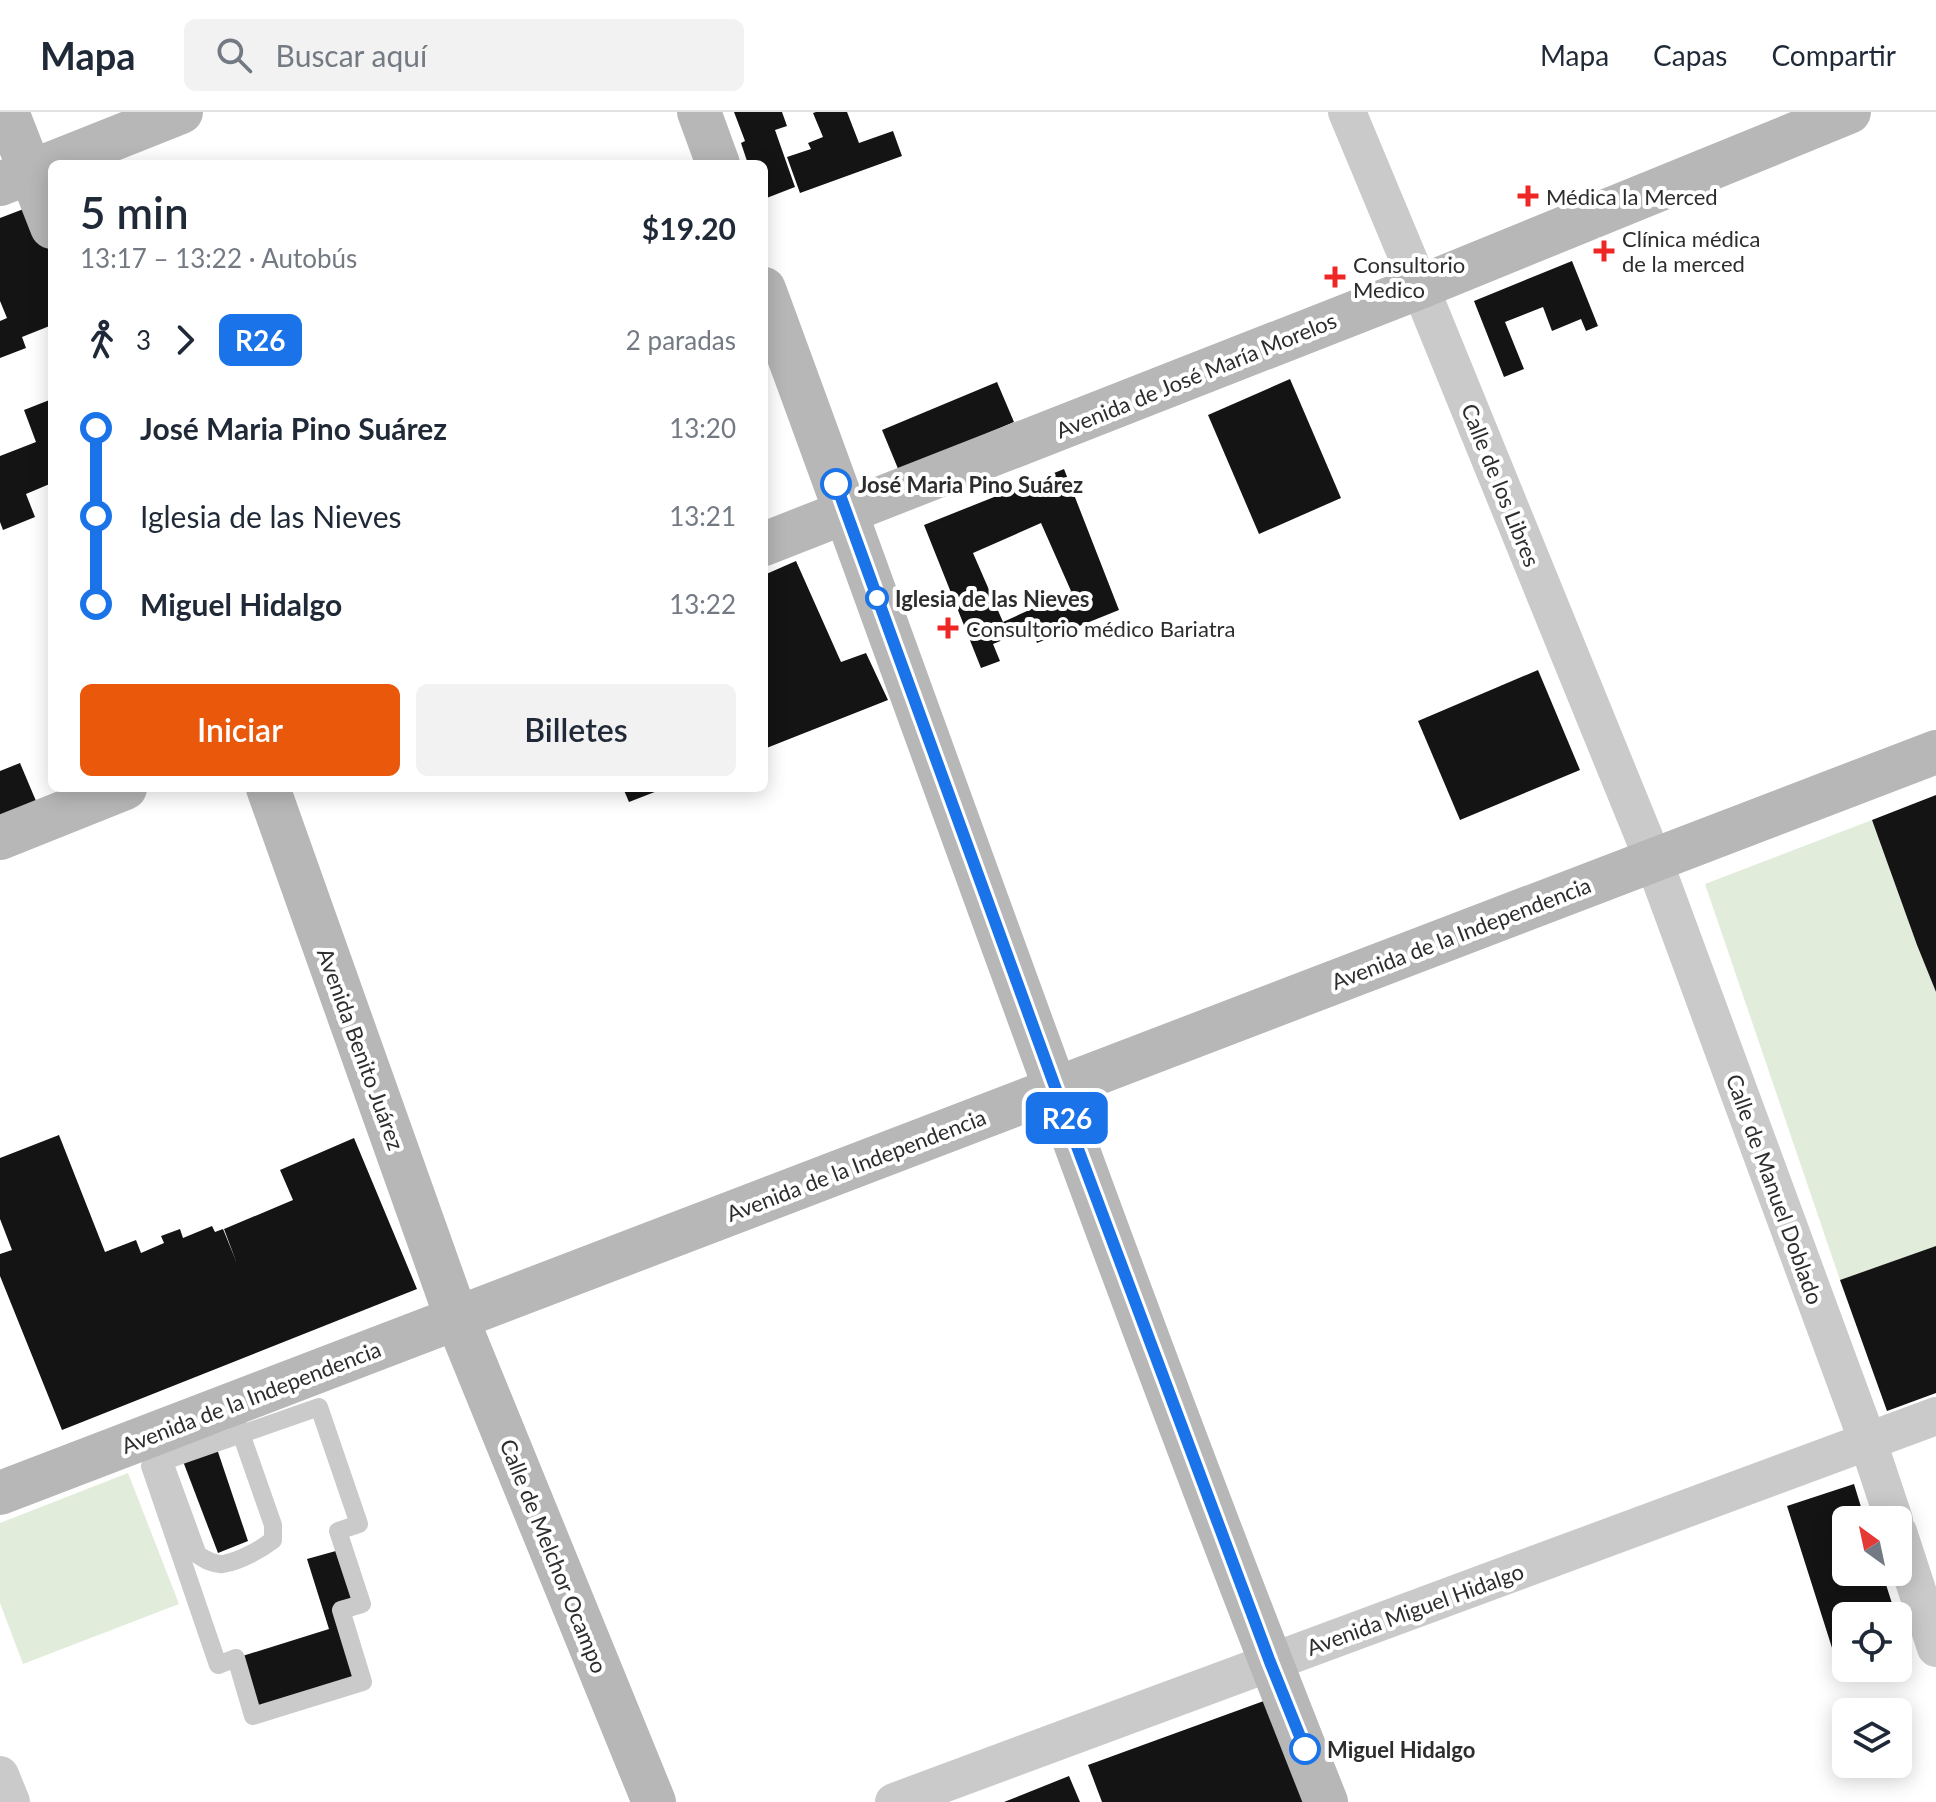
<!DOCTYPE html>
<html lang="es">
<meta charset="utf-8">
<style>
:root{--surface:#fff;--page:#f2f2f3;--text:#1f2937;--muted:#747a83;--line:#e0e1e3;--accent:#ea580c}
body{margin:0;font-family:Lato,sans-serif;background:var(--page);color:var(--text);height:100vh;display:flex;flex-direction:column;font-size:30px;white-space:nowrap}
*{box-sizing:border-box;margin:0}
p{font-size:26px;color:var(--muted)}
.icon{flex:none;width:44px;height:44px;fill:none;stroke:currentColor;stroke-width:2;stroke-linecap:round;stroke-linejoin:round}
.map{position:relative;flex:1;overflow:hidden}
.side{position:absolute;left:48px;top:48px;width:720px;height:632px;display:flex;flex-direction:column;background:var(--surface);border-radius:12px;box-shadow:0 4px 20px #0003}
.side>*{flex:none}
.badge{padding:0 16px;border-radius:12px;font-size:28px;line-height:52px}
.needle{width:52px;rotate:327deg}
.buttons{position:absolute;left:1832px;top:1394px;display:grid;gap:16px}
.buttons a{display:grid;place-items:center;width:80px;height:80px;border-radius:12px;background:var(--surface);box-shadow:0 4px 20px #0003;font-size:40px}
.map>.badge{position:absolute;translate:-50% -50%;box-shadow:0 0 0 4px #fff}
.legs{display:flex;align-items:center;gap:12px;height:88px;padding:0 32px;font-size:26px}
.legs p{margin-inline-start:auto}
.overview{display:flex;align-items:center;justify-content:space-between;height:136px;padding:0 32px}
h1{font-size:44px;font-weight:600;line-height:60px}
.cta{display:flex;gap:16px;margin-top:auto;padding:16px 32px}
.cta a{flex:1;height:92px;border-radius:12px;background:var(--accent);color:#fff;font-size:32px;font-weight:600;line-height:92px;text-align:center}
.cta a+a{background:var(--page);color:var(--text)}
ul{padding:0 32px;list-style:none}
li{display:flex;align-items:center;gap:28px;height:88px;font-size:30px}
li i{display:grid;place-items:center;width:12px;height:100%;margin:0 10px;background:currentColor}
li i::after{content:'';width:20px;height:20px;margin:-10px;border:6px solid;border-radius:50%;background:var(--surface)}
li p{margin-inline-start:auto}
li:first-child i{background:linear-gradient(#0000 50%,currentColor 0)}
li:last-child i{background:linear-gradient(currentColor 50%,#0000 0)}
header{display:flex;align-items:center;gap:48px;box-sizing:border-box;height:112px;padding:0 40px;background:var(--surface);border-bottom:2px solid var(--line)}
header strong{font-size:38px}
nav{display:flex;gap:44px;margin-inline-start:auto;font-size:28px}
.search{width:560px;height:72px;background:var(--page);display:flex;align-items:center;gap:20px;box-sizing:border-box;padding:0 28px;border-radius:12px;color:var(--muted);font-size:30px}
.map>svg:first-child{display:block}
.green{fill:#e2ecda}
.building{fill:#141414;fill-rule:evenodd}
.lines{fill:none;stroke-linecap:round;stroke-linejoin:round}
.lane{stroke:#cacaca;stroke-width:18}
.street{stroke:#cacaca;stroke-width:38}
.secondary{stroke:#b7b7b7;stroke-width:44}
.line-1-casing{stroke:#fff;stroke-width:18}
.line-1{stroke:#1a73e8;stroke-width:12}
.poi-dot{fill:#ee2626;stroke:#fff;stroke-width:3}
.stop-1-dot{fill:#fff;stroke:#1a73e8;stroke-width:4}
.labels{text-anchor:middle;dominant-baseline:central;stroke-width:8;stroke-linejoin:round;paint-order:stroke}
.poi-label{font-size:22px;fill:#2d2d2d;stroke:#fff;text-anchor:start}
.street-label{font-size:22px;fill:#2d2d2d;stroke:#fff}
.stop-label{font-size:22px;font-weight:bold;fill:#2d2d2d;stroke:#fff;text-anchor:start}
</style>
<header>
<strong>Mapa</strong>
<div class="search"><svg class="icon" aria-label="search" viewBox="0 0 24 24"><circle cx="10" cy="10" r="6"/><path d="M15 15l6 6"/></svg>Buscar aquí</div>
<nav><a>Mapa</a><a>Capas</a><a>Compartir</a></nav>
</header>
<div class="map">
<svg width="1936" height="1690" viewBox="0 0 1936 1690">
<rect width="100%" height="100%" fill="#fff"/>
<g class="green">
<polygon points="1872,708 1917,833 1936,880 1936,1134 1840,1168 1705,772"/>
<polygon points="128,1361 179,1492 23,1552 0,1491 0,1411"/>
</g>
<g class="building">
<polygon points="734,0 782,0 787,14 775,18 795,75 764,87 764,52 748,52 741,31 745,29"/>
<polygon points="816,0 847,0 859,31 893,19 902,44 800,81 787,45 811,37 808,31 823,25 813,1"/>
<polygon points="34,93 52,140 52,213 22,225 26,236 0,246 0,209 7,206 0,189 0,106"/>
<polygon points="1572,149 1598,214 1586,219 1581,207 1552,219 1543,195 1505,210 1524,257 1504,265 1474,189"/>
<polygon points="1290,267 1341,386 1259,422 1208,303"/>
<polygon points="997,270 1014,310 899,359 882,318"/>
<polygon points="52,287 52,371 26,382 35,405 3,418 0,410 0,344 36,330 24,298"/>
<path d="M1064,357l55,141 -82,33 -5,-15 -39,16 7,17 -19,7 -57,-143zM1041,411l30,68 -68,31 -30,-69z"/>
<polygon points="796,449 841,550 866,541 888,588 764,637 764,463"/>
<polygon points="1538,558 1580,658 1460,708 1418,609"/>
<polygon points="20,651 36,689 0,704 0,659"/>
<polygon points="623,676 665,676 629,690"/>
<polygon points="1936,683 1936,880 1917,833 1872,708"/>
<polygon points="59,1023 105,1140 136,1128 141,1141 164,1131 161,1124 180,1117 183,1126 212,1114 215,1120 223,1117 236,1149 224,1117 293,1088 280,1058 354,1026 417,1177 62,1318 0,1164 0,1142 12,1138 0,1107 0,1046"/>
<polygon points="1936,1134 1936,1281 1887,1299 1840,1168"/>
<polygon points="215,1331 248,1429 218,1441 181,1344"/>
<polygon points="1854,1372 1865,1408 1846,1408 1846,1460 1882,1460 1896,1504 1846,1504 1846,1556 1853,1557 1840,1561 1787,1394"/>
<polygon points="343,1437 359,1492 339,1497 361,1570 254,1603 236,1546 329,1517 307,1447"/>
<polygon points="1898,1513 1907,1539 1898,1542"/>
<polygon points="1275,1585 1314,1690 1102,1690 1088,1653"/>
<polygon points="1069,1664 1080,1690 1004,1690"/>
</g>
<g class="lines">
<g class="lane">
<polygon points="319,1295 359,1412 338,1419 362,1492 341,1498 363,1570 253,1604 236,1546 218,1553 150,1354"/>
<path d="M160,1339l38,104c8,5 16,10 25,9 17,-3 37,-14 50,-24v-15l-35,-100"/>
</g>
<g class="street">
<polyline points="1347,0 1420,175 1653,747 1868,1330 1894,1408"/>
<polyline points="1898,1420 1936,1536"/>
<polyline points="0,1663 11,1690"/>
<polyline points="894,1690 1936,1304"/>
</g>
<g class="secondary">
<polyline points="7,0 52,115"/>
<polyline points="699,0 718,52"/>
<polyline points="0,72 181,0"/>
<path d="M764,177c186,505 363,1013 562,1513"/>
<polyline points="764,432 1420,175 1849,0"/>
<polyline points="268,676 457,1207 654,1690"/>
<polyline points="0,726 125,676"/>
<polyline points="0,1381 1936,640"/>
</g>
</g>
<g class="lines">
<g class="line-1-casing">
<polyline id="line-1" points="836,372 1066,1005 1270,1550 1305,1637"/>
</g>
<use href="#line-1" class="line-1"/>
</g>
<g class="poi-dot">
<path d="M1524 72h8v8h8v8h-8v8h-8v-8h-8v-8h8z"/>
<path d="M1600 127h8v8h8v8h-8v8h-8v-8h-8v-8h8z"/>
<path d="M1331 153h8v8h8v8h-8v8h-8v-8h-8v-8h8z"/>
<path d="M944 504h8v8h8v8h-8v8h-8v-8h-8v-8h8z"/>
</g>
<g class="stop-1-dot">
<circle cx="836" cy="372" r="14"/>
<circle cx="877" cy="486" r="10"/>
<circle cx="1305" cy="1637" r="14"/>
</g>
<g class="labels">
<g class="poi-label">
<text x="1546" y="84">Médica la Merced</text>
<text x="1622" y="126">Clínica médica<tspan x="1622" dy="25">de la merced</tspan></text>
<text x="1353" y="152">Consultorio<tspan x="1353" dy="25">Medico</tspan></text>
<text x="966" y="516">Consultorio médico Bariatra</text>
</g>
<g class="street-label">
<text transform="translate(1196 263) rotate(-22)">Avenida de José María Morelos</text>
<text transform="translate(1501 373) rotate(68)">Calle de los Libres</text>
<text transform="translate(1461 821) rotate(-21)">Avenida de la Independencia</text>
<text transform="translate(361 937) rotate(70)">Avenida Benito Juárez</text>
<text transform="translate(856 1053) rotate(-21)">Avenida de la Independencia</text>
<text transform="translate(1775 1077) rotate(70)">Calle de Manuel Doblado</text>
<text transform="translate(251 1285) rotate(-21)">Avenida de la Independencia</text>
<text transform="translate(554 1444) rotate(68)">Calle de Melchor Ocampo</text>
<text transform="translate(1415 1497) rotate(-20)">Avenida Miguel Hidalgo</text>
</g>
<g class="stop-label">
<text x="858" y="372">José Maria Pino Suárez</text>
<text x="895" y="486">Iglesia de las Nieves</text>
<text x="1327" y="1637">Miguel Hidalgo</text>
</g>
</g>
</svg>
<div class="buttons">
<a><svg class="needle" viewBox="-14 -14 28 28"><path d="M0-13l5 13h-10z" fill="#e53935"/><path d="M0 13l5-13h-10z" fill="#747a83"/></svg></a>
<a><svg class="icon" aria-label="locate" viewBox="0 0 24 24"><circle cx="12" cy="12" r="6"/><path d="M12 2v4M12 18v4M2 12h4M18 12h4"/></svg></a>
<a><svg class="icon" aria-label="layers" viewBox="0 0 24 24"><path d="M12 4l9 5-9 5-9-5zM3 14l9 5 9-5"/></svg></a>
</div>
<b class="badge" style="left:1067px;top:1006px;background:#1a73e8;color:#fff">R26</b>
<section class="side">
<div class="overview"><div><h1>5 min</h1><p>13:17 – 13:22 · Autobús</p></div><b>$19.20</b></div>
<div class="legs"><svg class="icon" aria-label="walk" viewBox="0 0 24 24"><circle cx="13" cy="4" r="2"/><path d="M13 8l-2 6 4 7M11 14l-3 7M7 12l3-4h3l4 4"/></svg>3<svg class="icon" aria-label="forward" viewBox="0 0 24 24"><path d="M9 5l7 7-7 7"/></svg><b class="badge" style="background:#1a73e8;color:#fff">R26</b><p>2 paradas</p></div>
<ul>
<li><i style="color:#1a73e8"></i><b>José Maria Pino Suárez</b><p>13:20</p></li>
<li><i style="color:#1a73e8"></i><span>Iglesia de las Nieves</span><p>13:21</p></li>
<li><i style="color:#1a73e8"></i><b>Miguel Hidalgo</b><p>13:22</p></li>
</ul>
<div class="cta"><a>Iniciar</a><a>Billetes</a></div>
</section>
</div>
